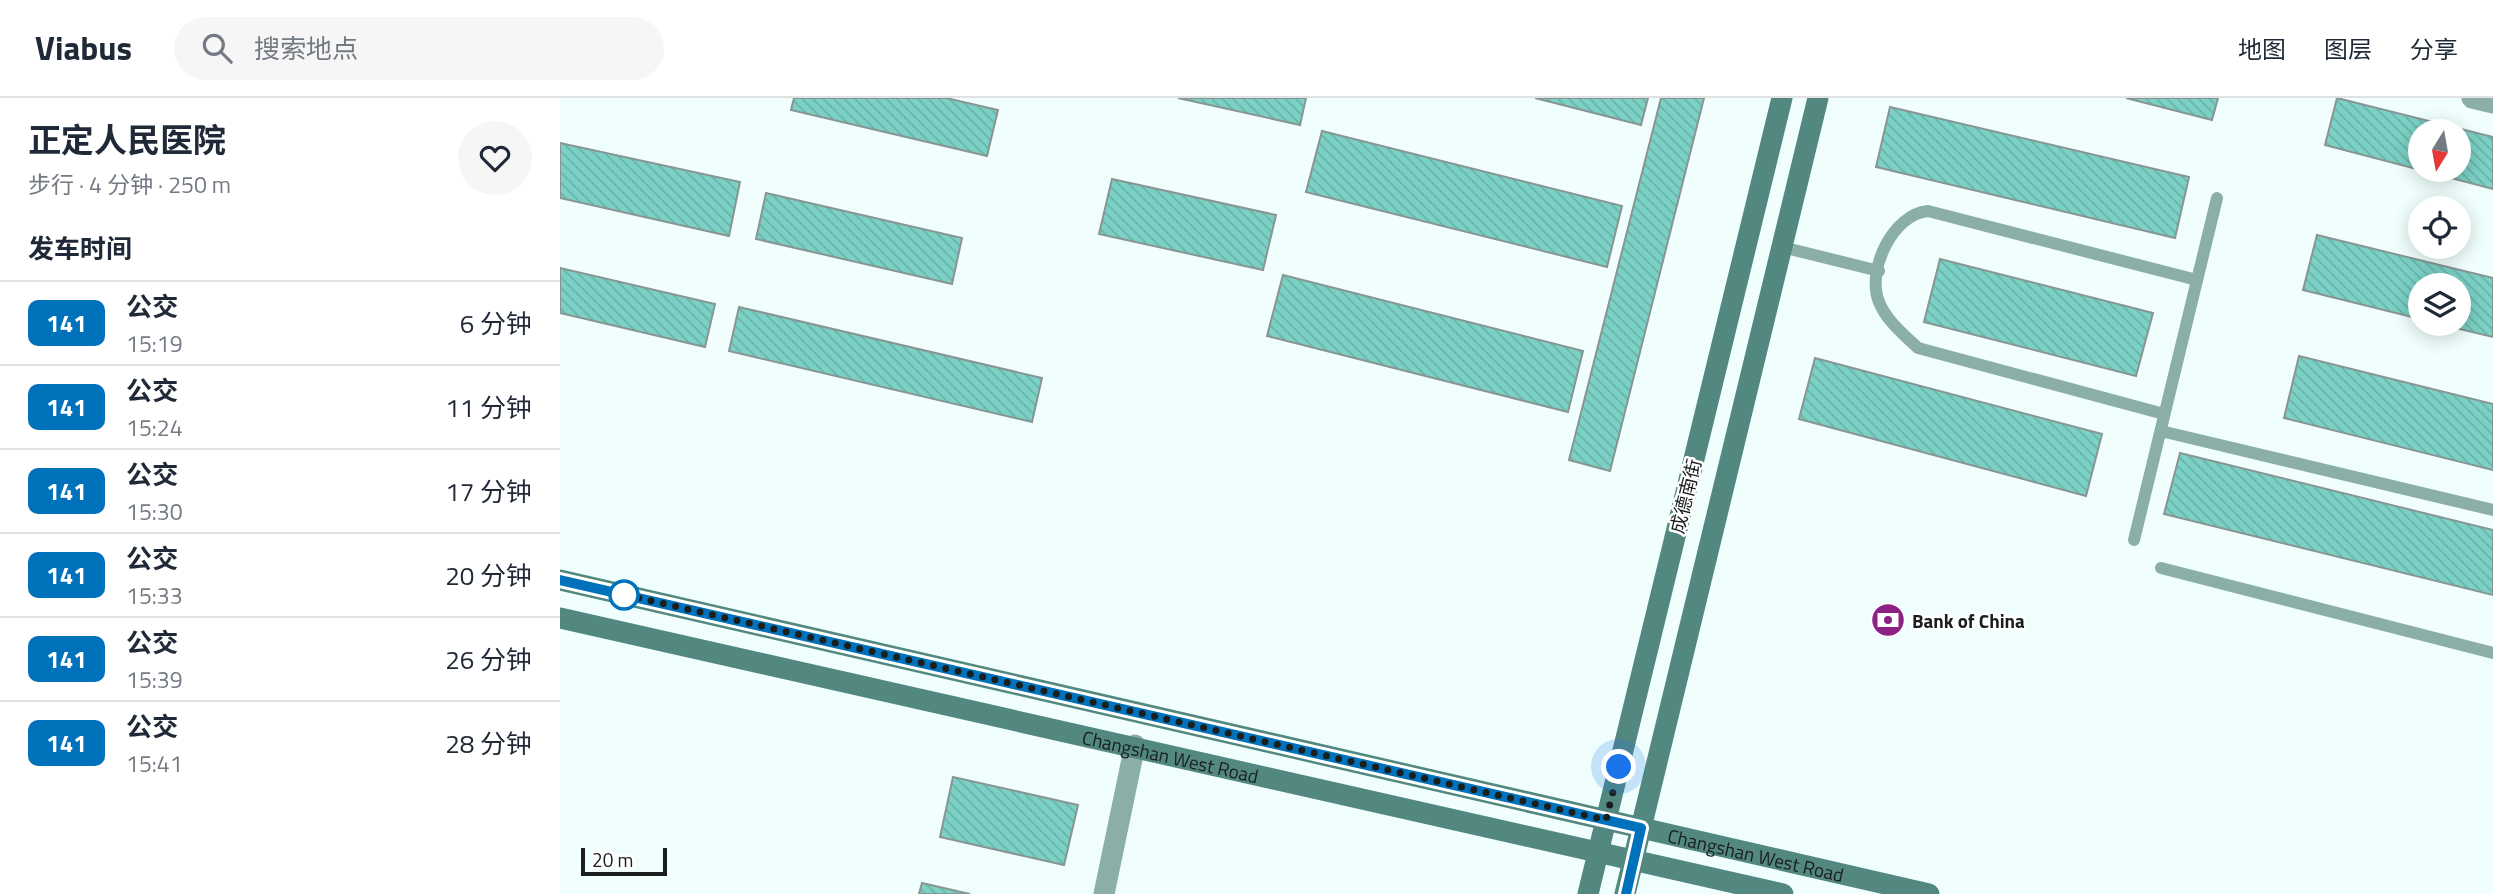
<!DOCTYPE html>
<html lang="zh">
<meta charset="utf-8">
<style>
:root{--surface:#fff;--page:#f6f6f7;--text:#1f2937;--muted:#747a83;--line:#e0e1e3}
body{margin:0;font-family:"Titillium Web","Noto Sans SC",sans-serif;background:var(--page);color:var(--text);height:100vh;display:flex;flex-direction:column;font-size:26px;white-space:nowrap}
*{box-sizing:border-box;margin:0}
p{font-size:23px;color:var(--muted)}
.icon{flex:none;width:38px;height:38px;fill:none;stroke:currentColor;stroke-width:2;stroke-linecap:round;stroke-linejoin:round}
.map{position:relative;flex:1;overflow:hidden}
.details{display:flex;flex-direction:column;background:var(--surface);width:560px}
.details>*{flex:none}
.badge{padding:0 14px;border-radius:10px;font-size:24px;line-height:46px}
.needle{width:46px;rotate:191deg}
.tools{position:absolute;left:1848px;top:21px;display:grid;gap:14px}
.tools a{display:grid;place-items:center;width:63px;height:63px;border-radius:50%;background:var(--surface);box-shadow:0 4px 18px #0003;font-size:35px}
.scale{position:absolute;left:21px;bottom:18px;width:86px;box-sizing:border-box;padding-left:7px;border:4px solid #1a1f1e;border-top:0;font-size:19px;line-height:24px;white-space:nowrap;color:#1a1f1e;-webkit-text-stroke:5px #fff;paint-order:stroke}
.you{position:absolute;width:35px;height:35px;margin:-18px;border:5px solid #fff;border-radius:50%;background:#1a73e8;box-shadow:0 0 0 10px #1a73e833}
.map>.badge{position:absolute;translate:-50% -50%;box-shadow:0 0 0 4px #fff}
h2{padding:0 28px;font-size:26px;line-height:63px}
.round{display:grid;place-items:center;flex:none;width:74px;height:74px;border-radius:37px;background:var(--page)}
.headline{display:flex;align-items:center;justify-content:space-between;height:119px;padding:0 28px}
h1{font-size:33px;font-weight:700;line-height:52px}
ul{padding:0;list-style:none}
li{display:flex;align-items:center;gap:21px;height:84px;padding:0 28px;border-top:2px solid var(--line)}
li div{flex:1}
li b{display:block;font-size:26px}
li em{font-style:normal}
li .badge{min-width:77px;font-weight:700;text-align:center}
header{display:flex;align-items:center;gap:42px;box-sizing:border-box;height:98px;padding:0 35px;background:var(--surface);border-bottom:2px solid var(--line)}
header strong{font-size:33px}
nav{display:flex;gap:38px;margin-inline-start:auto;font-size:24px}
.search{width:490px;height:63px;background:var(--page);display:flex;align-items:center;gap:18px;box-sizing:border-box;padding:0 24px;border-radius:38px;color:var(--muted);font-size:26px}
main{display:flex;flex:1;min-height:0}
.map>svg:first-child{display:block}
.building{fill:url(#building-back-hatch);stroke:#889693;stroke-width:2;fill-rule:evenodd}
.lines{fill:none;stroke-linecap:round;stroke-linejoin:round}
.lane{stroke:#8caea9;stroke-width:12}
.street{stroke:#8caea9;stroke-width:21}
.secondary{stroke:#538881;stroke-width:21}
.line-casing{stroke:#fff;stroke-width:16}
.line{stroke:#0072bc;stroke-width:10}
.walk{stroke:#1a1f1e;stroke-width:7;stroke-dasharray:0 12.6}
.stop-dot{fill:#fff;stroke:#0072bc;stroke-width:3.5}
.labels{text-anchor:middle;dominant-baseline:central;stroke-width:5;stroke-linejoin:round;paint-order:stroke}
.street-label{font-size:19px;fill:#1a1f1e;stroke:#fff}
.poi-label{font-size:19px;font-weight:bold;fill:#1a1f1e;stroke:#fff;text-anchor:start}
</style>
<header>
<strong>Viabus</strong>
<div class="search"><svg class="icon" aria-label="search" viewBox="0 0 24 24"><circle cx="10" cy="10" r="6"/><path d="M15 15l6 6"/></svg>搜索地点</div>
<nav><a>地图</a><a>图层</a><a>分享</a></nav>
</header>
<main>
<section class="details">
<div class="headline"><div><h1>正定人民医院</h1><p>步行 · 4 分钟 · 250 m</p></div><a class="round"><svg class="icon" aria-label="heart" viewBox="0 0 24 24"><path d="M12 20l-8-8c-3-5 5-10 8-4 3-6 11-1 8 4z"/></svg></a></div>
<h2>发车时间</h2>
<ul>
<li><span class="badge" style="background:#0072bc;color:#fff">141</span><div><b>公交</b><p>15:19</p></div><em>6 分钟</em></li>
<li><span class="badge" style="background:#0072bc;color:#fff">141</span><div><b>公交</b><p>15:24</p></div><em>11 分钟</em></li>
<li><span class="badge" style="background:#0072bc;color:#fff">141</span><div><b>公交</b><p>15:30</p></div><em>17 分钟</em></li>
<li><span class="badge" style="background:#0072bc;color:#fff">141</span><div><b>公交</b><p>15:33</p></div><em>20 分钟</em></li>
<li><span class="badge" style="background:#0072bc;color:#fff">141</span><div><b>公交</b><p>15:39</p></div><em>26 分钟</em></li>
<li><span class="badge" style="background:#0072bc;color:#fff">141</span><div><b>公交</b><p>15:41</p></div><em>28 分钟</em></li>
</ul>
</section>
<div class="map">
<svg width="1933" height="796" viewBox="0 0 1933 796">
<defs>
<pattern id="building-back-hatch" width="6" height="6" patternUnits="userSpaceOnUse" patternTransform="scale(1.75)"><rect width="6" height="6" fill="#7bd1c5"/><path d="M-1 5l2 2M0 0l6 6M5-1l2 2" fill="none" stroke="#6ab3a9"/></pattern>
</defs>
<rect width="100%" height="100%" fill="#f0fffd"/>
<g class="building">
<polygon points="234,0 386,0 438,12 427,58 231,12"/>
<polygon points="618,0 746,0 740,27"/>
<polygon points="975,0 1088,0 1081,27"/>
<polygon points="1101,0 1144,0 1050,373 1009,362"/>
<polygon points="1566,0 1658,0 1652,22"/>
<path d="M1777,0l156,39v52l-168,-44zM1860,33h39v39h-39z"/>
<polygon points="1330,9 1629,79 1615,140 1316,69"/>
<polygon points="762,33 1062,108 1047,169 746,94"/>
<polygon points="0,45 180,84 169,138 0,100"/>
<polygon points="552,81 716,117 703,172 539,136"/>
<polygon points="206,95 402,140 392,186 196,141"/>
<polygon points="1757,137 1933,180 1933,239 1879,226 1899,226 1899,187 1860,187 1860,221 1743,192"/>
<polygon points="1380,161 1593,215 1576,278 1364,224"/>
<polygon points="0,170 155,206 145,249 0,215"/>
<polygon points="723,177 1023,253 1008,314 707,238"/>
<polygon points="179,209 482,280 472,324 169,253"/>
<polygon points="1739,258 1933,306 1933,372 1724,320"/>
<polygon points="1255,260 1542,336 1526,398 1239,321"/>
<polygon points="1620,355 1933,432 1933,497 1604,416"/>
<polygon points="393,679 518,707 504,767 380,739"/>
<polygon points="362,785 410,796 359,796"/>
</g>
<g class="lines">
<g class="lane">
<polyline points="1222,149 1319,173"/>
<path d="M1604,316l-246,-66c-14,-13 -32,-28 -39,-46 -13,-32 14,-88 49,-91l269,69"/>
<polyline points="1601,333 1933,412"/>
<polyline points="1574,442 1657,100"/>
<polyline points="1601,470 1933,555"/>
</g>
<g class="street">
<polyline points="1912,0 1933,5"/>
<polyline points="544,796 575,647"/>
</g>
<g class="secondary">
<path id="s1" d="M0,482l1369,314"/>
<path id="s2" d="M0,520l1223,276"/>
<polyline points="1028,796 1222,0"/>
<polyline points="1065,796 1258,0"/>
</g>
</g>
<g class="lines">
<g class="line-casing">
<polyline id="line" points="0,482 1081,730 1066,796"/>
</g>
<use href="#line" class="line"/>
<polyline class="walk" points="64,497 53,494 1046,722 1059,669"/>
</g>
<defs>
<g id="bank-disc" transform="scale(1.75)"><circle r="9.5" fill="#8d2286" stroke="#fff"/><path d="M-6-4H6V4H-6ZM0-2.3a2.3 2.3 0 1 0 0 4.6a2.3 2.3 0 1 0 0-4.6Z" fill="#fff"/></g>
</defs>
<g fill-rule="evenodd">
<use href="#bank-disc" x="1328" y="522"/>
</g>
<circle class="stop-dot" cx="64" cy="497" r="14"/>
<g class="labels">
<g class="street-label">
<text transform="translate(1125 398) rotate(-76)">成德南街</text>
<text stroke="none"><textPath href="#s2" startOffset="626">Changshan West Road</textPath></text>
<text stroke="none"><textPath href="#s1" startOffset="1227">Changshan West Road</textPath></text>
</g>
<g class="poi-label">
<text x="1352" y="522">Bank of China</text>
</g>
</g>
</svg>
<div class="tools">
<a><svg class="needle" viewBox="-14 -14 28 28"><path d="M0-13l5 13h-10z" fill="#e53935"/><path d="M0 13l5-13h-10z" fill="#747a83"/></svg></a>
<a><svg class="icon" aria-label="locate" viewBox="0 0 24 24"><circle cx="12" cy="12" r="6"/><path d="M12 2v4M12 18v4M2 12h4M18 12h4"/></svg></a>
<a><svg class="icon" aria-label="layers" viewBox="0 0 24 24"><path d="M12 4l9 5-9 5-9-5zM3 14l9 5 9-5"/></svg></a>
</div>
<div class="scale">20 m</div>
<div class="you" style="left:1059px;top:669px"></div>
</div>
</main>
